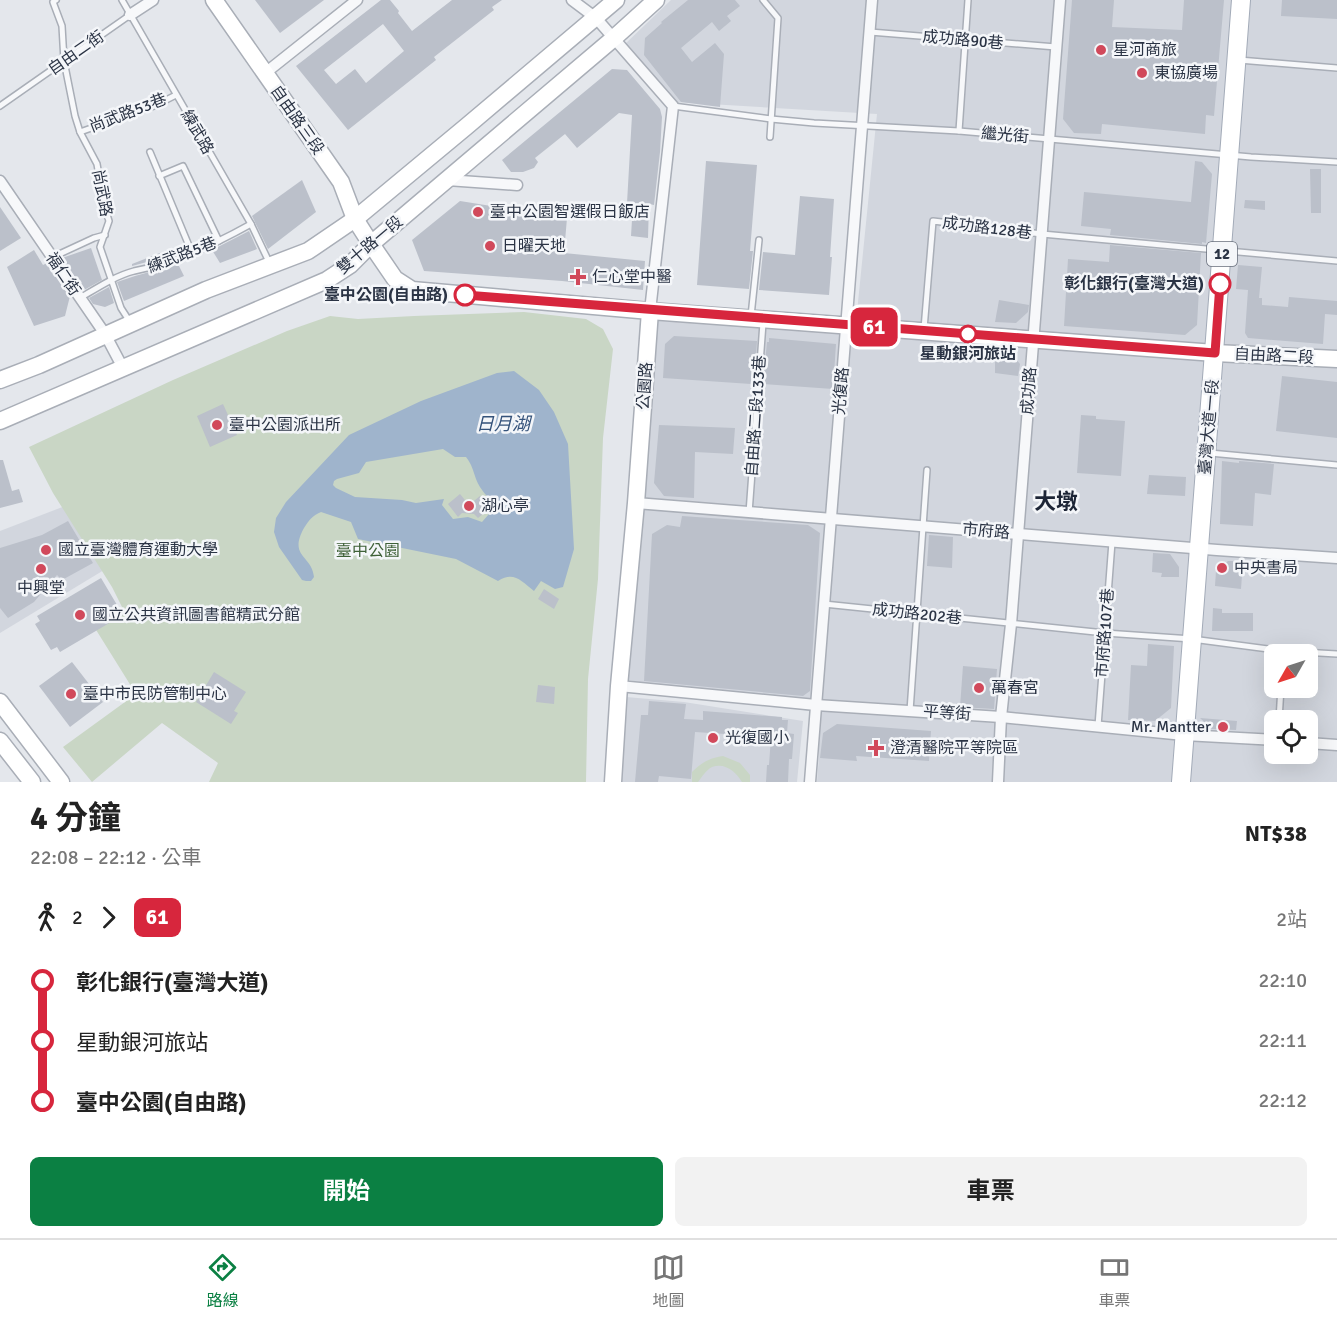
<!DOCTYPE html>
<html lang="zh-TW">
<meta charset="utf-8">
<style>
:root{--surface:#fff;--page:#f2f2f2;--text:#222;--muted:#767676;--line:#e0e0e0;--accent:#0b8043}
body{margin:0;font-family:Signika,"Noto Sans TC",sans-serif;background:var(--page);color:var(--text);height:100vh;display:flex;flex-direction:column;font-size:22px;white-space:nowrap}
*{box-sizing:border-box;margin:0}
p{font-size:20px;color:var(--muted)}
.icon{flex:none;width:33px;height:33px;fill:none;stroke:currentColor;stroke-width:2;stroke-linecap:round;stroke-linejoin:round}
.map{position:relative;height:782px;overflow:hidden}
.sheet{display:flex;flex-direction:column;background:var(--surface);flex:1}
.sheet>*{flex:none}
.badge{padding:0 12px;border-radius:9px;font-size:21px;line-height:39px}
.needle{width:39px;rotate:231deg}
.buttons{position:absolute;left:1264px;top:644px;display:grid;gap:12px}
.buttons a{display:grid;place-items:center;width:54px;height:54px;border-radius:9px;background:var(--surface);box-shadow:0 6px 24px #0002;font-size:30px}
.map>.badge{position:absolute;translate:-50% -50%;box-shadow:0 0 0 3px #fff}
.legs{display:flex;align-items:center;gap:9px;height:66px;padding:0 30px;font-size:20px}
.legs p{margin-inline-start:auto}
.head{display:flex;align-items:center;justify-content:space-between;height:102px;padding:0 30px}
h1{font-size:33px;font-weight:700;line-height:45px}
.action{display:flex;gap:12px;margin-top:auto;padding:12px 30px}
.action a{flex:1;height:69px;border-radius:9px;background:var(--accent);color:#fff;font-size:24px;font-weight:700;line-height:69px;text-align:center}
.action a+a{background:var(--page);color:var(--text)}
ul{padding:0 30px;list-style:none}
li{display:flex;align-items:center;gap:21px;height:60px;font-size:22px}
li i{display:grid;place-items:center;width:9px;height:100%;margin:0 8px;background:currentColor}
li i::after{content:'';width:15px;height:15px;margin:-8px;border:4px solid;border-radius:50%;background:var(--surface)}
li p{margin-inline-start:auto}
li:first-child i{background:linear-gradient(#0000 50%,currentColor 0)}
li:last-child i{background:linear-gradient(currentColor 50%,#0000 0)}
.tab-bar{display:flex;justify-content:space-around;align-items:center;height:84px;border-top:2px solid var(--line);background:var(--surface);font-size:16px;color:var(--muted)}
.tab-bar a{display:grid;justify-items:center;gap:3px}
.tab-bar .on{color:var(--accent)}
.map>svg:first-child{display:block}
.built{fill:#d2d6de;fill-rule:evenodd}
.green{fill:#c9d6c5}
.water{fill:#9fb4cc;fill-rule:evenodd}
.building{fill:#bbc0ca;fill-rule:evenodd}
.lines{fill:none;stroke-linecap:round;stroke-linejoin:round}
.lane-casing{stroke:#a9aeb7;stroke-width:8}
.street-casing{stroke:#a9aeb7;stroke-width:13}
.secondary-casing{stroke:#a9aeb7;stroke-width:19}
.primary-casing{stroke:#a3abb8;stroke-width:20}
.lane{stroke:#f7f8fa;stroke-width:5}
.street{stroke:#f7f8fa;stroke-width:10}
.secondary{stroke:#fff;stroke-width:16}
.primary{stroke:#fff;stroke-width:18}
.line-1-casing{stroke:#fff;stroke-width:14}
.line-1{stroke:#d7263d;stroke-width:9}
.poi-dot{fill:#d1495b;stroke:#f4f6f9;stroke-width:2}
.stop-1-dot{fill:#fff;stroke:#d7263d;stroke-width:3}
.labels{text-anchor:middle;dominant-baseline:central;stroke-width:5;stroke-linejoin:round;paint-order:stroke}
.shield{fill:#f4f6f9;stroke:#676e7b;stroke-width:1.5}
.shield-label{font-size:15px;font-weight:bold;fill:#2b3445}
.street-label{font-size:16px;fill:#2b3445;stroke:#f4f6f9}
.poi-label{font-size:16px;fill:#2b3445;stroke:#f4f6f9;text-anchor:start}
.stop-label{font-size:16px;font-weight:bold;fill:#2b3445;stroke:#f4f6f9;text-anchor:end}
.park-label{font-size:16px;fill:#3f6138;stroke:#f4f6f9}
.water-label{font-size:18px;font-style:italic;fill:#34527a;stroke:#f4f6f9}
.district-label{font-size:22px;font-weight:bold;fill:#1d2536;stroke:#f4f6f9}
</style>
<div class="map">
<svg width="1337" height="782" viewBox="0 0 1337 782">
<rect width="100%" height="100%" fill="#e4e7ec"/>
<g class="built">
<path d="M671,0h666v782h-520l2,-25 -1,-33 3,-2v-9l-193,-33 30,-359 197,11 22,-218 -201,-12 -52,-57zM1275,654h33v33h-33zM1275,720h33v33h-33z"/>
<polygon points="65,506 104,570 0,633 0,531"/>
<polygon points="626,697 684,702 803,721 797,782 621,782"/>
</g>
<g class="green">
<polygon points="524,312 586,319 603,329 613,349 603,438 598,579 588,679 586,782 209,782 218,763 162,723 92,782 63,747 136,694 93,625 122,607 112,587 53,493 29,447 173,380 287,331 330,316 358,319 414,316"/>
<path d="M723,756l17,7 10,12v7h-8c-6,-10 -17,-20 -30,-15 -6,3 -10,10 -14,15h-6v-10c10,-10 18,-14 31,-16z"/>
</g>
<path class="water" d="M514,371l25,19 15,22 14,32 6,105 -11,38 -8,2 -14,-8 -7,10c-13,-10 -20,-20 -36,-10l-42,-22 -98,-20 -7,-17 -30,-10c-9,4 -12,8 -17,16 -16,29 8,27 10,49l-3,4h-5l-4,-1 -23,-33 -5,-15 2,-14 10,-16 63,-67 72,-34 76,-28zM443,449l12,8h11c6,8 7,13 10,22 4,11 13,19 20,27l-14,16 -14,-5 -15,2 -11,-14 2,-6 -28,4 -14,-3 -47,-3 -19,-9 -3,-3 1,-4 3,-2 22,-6 7,-11z"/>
<g class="building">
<polygon points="255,0 324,0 280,33"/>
<path d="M381,0h9l9,11 -1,2 14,18 40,-31h50l-10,7 2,3 -60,47 2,3 -88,70 -52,-64zM383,24l21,27 -38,32 -11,-14 -19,15 -12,-14z"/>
<polygon points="688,0 735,0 740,6 727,16 731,21 719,31 712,22 681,48 692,62 715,43 724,54 720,107 681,102 644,55 645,38 662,23 661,22"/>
<polygon points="1072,0 1114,0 1112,27 1182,30 1184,0 1224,0 1214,116 1206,115 1205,134 1102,124 1101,134 1074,133 1063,119"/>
<polygon points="1282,0 1337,0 1337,19 1281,16"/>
<polygon points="612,69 627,70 660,109 662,117 660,152 654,205 649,204 648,238 631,236 633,203 627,203 632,115 619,113 577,148 565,134 535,158 538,162 534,168 523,172 511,172 502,160"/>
<polygon points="706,161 757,165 750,251 753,251 749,289 697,285"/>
<polygon points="1195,161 1202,162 1212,174 1206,243 1202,242 1202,244 1110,235 1111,229 1081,226 1084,192 1191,202"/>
<polygon points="1310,169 1321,169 1321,213 1311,213"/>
<polygon points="302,180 316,212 268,249 252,216"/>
<polygon points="800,196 834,199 830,257 832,257 829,295 759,290 763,252 795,255"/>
<polygon points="1245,200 1265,201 1265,210 1244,208"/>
<polygon points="460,201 567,218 564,253 645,261 643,290 562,281 424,271 412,240"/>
<polygon points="0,207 21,238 0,251"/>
<polygon points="249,231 257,249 220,263 212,250"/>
<polygon points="1110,245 1201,253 1197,325 1185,335 1064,326 1068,259 1109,262"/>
<polygon points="91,248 102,280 84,290 62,258"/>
<polygon points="170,249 173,255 132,266 132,264"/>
<polygon points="34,250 43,265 47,263 70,296 65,316 34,326 7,267"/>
<polygon points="178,264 184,276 124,301 117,282 135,276"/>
<polygon points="1238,265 1262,267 1259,298 1262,298 1262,305 1288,307 1289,297 1337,301 1337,315 1325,314 1323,344 1248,338 1245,333 1248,290 1236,289"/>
<polygon points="109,287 114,303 105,307 93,304 89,298"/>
<polygon points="999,300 1029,305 1028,312 1016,323 995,322"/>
<polygon points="674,336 757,341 754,383 751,383 751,384 663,378 665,344"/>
<polygon points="769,338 836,344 833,389 763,384 767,342 769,342"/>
<polygon points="995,353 1012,354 1020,364 1018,376 995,373"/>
<polygon points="1282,376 1337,382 1337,438 1276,431"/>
<polygon points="223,404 237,435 210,447 197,416"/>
<polygon points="1081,415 1096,416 1096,419 1125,421 1121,476 1077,473"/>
<polygon points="659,425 735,428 733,454 695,452 694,498 664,496 654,483"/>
<polygon points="0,460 3,460 12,491 19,489 23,502 0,508"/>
<polygon points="1222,461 1239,463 1239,461 1274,464 1271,495 1255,493 1253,526 1220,524"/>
<polygon points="1149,475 1186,477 1185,496 1147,494"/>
<polygon points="460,494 469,505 480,496 490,508 478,518 474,514 462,513 458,517 448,504"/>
<polygon points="682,516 808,525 820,533 810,691 803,696 644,681 652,534 667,525 680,527"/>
<polygon points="68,521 93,563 62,580 57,575 34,602 8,618 0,608 0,548 42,535"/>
<polygon points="929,535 953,537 952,568 927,566"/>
<polygon points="1153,553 1170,554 1179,567 1179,577 1161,577 1162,573 1152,572"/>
<polygon points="1228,561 1243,561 1241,589 1215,586 1216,571"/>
<polygon points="101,578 123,615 60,652 57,647 51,650 35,624 40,621 37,616"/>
<polygon points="544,589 559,599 554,609 538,599"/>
<polygon points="1213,608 1222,609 1222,613 1253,613 1253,631 1212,631"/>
<polygon points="1148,644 1174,646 1171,708 1155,721 1128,720 1131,665 1147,666"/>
<polygon points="72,662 103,702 70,727 39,686"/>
<polygon points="963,666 997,669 994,709 960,707"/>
<polygon points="214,672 246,692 234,711 238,713 231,724 196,702"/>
<polygon points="538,685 555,687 554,704 536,702"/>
<polygon points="649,701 686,704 684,719 703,720 703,711 782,717 782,720 788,720 787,733 794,734 792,759 789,759 788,782 766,782 767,765 769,765 771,737 695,732 691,779 659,776 658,782 635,782 641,715 648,715"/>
<polygon points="1200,718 1237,721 1236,730 1212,729"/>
<polygon points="837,724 931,731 929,761 856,756 857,761 820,758 823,733"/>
</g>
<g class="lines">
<g class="lane-casing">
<g id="lane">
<polyline points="56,0 53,2 62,26 64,61 75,116 80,132 97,164 104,205 109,221 100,247 121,308 130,322"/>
<polyline points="122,0 251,224 270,264"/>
<polyline points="763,0 778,18 770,137"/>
<polyline points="870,32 1056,47"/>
<polyline points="1239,60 1337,68"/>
<polyline points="0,106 130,15"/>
<polyline points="673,106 771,119 814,123 959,131 1251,157 1337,162"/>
<polyline points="959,131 968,0"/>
<polyline points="80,132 154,106 176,95"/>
<polyline points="150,152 192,253"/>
<polyline points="159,176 183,166 219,241"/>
<polyline points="53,257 94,238 105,235"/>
<path d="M80,298c17,-10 35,-22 54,-27 14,-3 28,-6 41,-11 26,-10 51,-22 76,-36"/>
<polyline points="751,316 759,240"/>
<polyline points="924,329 933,221 1042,234 1337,261"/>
<polyline points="1210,453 1337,465"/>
<polyline points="749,513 763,323"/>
<polyline points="824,604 1105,633 1192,639 1284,651 1337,654"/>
<polyline points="910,711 927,470"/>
<polyline points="1279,720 1281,687"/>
<polyline points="1098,726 1112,542"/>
</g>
</g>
<g class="street-casing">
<g id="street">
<polyline points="572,0 596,18 673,106 650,311"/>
<polyline points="130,15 153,0"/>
<polyline points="264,74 357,0"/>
<polyline points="447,180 517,185"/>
<polyline points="0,181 105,334 123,368"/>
<polyline points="636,503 1217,550 1337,558"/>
<polyline points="619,686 816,705 1001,717 1184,735 1275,740"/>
<polyline points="1308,743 1337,745"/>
<polyline points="810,782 872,0"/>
<polyline points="998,782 1001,717 1011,624 1060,0"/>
</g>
</g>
<g class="secondary-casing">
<g id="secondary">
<polyline points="214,0 341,182 355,219 371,244 395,279 412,290 650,311 1215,353 1337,359"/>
<polyline points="0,380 39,365 206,290 308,251 355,219 467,126 616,0"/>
<polyline points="0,421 327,280 350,265 371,244 614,38 656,0"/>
<polyline points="0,702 61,782"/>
<polyline points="0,741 32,782"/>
<polyline points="613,782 619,686 636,503 650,311"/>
</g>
</g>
<g class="primary-casing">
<polyline id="primary" points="1181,782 1241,0"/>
</g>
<use href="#lane" class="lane"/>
<use href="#street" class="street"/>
<use href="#secondary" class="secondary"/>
<use href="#primary" class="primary"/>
</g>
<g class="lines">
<g class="line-1-casing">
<polyline id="line-1" points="465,295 1215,353 1220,284"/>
</g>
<use href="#line-1" class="line-1"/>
</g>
<g class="poi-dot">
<circle cx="1101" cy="50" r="6"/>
<circle cx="1142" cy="73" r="6"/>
<circle cx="478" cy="212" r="6"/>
<circle cx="490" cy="246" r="6"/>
<path d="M575 268h6v6h6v6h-6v6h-6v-6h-6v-6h6z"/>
<circle cx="217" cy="425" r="6"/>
<circle cx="469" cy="506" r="6"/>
<circle cx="46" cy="550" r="6"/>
<circle cx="1222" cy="568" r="6"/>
<circle cx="41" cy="569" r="6"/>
<circle cx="80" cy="615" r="6"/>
<circle cx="979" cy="688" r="6"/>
<circle cx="71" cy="694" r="6"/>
<circle cx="1223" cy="727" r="6"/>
<circle cx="713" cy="738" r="6"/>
<path d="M873 739h6v6h6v6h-6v6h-6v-6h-6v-6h6z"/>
</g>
<g class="stop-1-dot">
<circle cx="1220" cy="284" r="10"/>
<circle cx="465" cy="295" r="10"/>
<circle cx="968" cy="334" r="8"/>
</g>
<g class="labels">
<rect class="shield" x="1207" y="242" width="30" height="24" rx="4.5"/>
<g class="shield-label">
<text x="1222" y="254">12</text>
</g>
<g class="street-label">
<text transform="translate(963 40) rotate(5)">成功路90巷</text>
<text transform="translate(76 53) rotate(-35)">自由二街</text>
<text transform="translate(128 113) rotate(-21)">尚武路53巷</text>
<text transform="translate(297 120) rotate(55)">自由路三段</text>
<text transform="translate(197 132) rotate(60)">練武路</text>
<text transform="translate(1005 135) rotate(5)">繼光街</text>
<text transform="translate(102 193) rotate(79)">尚武路</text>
<text transform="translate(987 228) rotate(7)">成功路128巷</text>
<text transform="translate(370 245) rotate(-40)">雙十路一段</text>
<text transform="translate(182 255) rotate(-21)">練武路5巷</text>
<text transform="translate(63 274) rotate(56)">福仁街</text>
<text transform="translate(1274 356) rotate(3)">自由路二段</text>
<text transform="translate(645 386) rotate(-86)">公園路</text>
<text transform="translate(841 391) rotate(-85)">光復路</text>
<text transform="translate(1029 391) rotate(-86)">成功路</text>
<text transform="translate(756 416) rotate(-86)">自由路二段133巷</text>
<text transform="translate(1209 427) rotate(-85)">臺灣大道一段</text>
<text transform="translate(986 531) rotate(5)">市府路</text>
<text transform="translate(917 614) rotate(6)">成功路202巷</text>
<text transform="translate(1105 633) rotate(-86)">市府路107巷</text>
<text transform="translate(947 713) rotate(4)">平等街</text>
</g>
<g class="poi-label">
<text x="1113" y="50">星河商旅</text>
<text x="1154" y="73">東協廣場</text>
<text x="490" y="212">臺中公園智選假日飯店</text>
<text x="502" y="246">日曜天地</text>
<text x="592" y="277">仁心堂中醫</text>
<text x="229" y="425">臺中公園派出所</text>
<text x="481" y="506">湖心亭</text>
<text x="58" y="550">國立臺灣體育運動大學</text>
<text x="1234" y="568">中央書局</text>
<text x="41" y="588" text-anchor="middle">中興堂</text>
<text x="92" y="615">國立公共資訊圖書館精武分館</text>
<text x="991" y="688">萬春宮</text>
<text x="83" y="694">臺中市民防管制中心</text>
<text x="1211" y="727" text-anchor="end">Mr. Mantter</text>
<text x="725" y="738">光復國小</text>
<text x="890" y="748">澄清醫院平等院區</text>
</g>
<g class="stop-label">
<text x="1204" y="284">彰化銀行(臺灣大道)</text>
<text x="448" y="295">臺中公園(自由路)</text>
<text x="968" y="354" text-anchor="middle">星動銀河旅站</text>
</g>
<g class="park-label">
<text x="368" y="551">臺中公園</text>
</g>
<g class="water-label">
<text x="503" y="424">日月湖</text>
</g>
<g class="district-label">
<text x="1056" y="501">大墩</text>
</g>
</g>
</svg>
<div class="buttons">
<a><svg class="needle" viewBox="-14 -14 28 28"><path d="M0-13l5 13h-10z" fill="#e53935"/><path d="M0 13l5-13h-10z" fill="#767676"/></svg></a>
<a><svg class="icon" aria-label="locate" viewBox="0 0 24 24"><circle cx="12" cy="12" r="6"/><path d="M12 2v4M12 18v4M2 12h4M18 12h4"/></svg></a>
</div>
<b class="badge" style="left:874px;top:327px;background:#d7263d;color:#fff">61</b>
</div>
<section class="sheet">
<div class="head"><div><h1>4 分鐘</h1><p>22:08 – 22:12 · 公車</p></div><b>NT$38</b></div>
<div class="legs"><svg class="icon" aria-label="walk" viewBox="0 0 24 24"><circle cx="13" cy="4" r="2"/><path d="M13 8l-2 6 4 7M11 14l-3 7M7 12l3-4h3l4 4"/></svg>2<svg class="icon" aria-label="forward" viewBox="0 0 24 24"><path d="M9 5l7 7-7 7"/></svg><b class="badge" style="background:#d7263d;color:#fff">61</b><p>2站</p></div>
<ul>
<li><i style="color:#d7263d"></i><b>彰化銀行(臺灣大道)</b><p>22:10</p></li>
<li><i style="color:#d7263d"></i><span>星動銀河旅站</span><p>22:11</p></li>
<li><i style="color:#d7263d"></i><b>臺中公園(自由路)</b><p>22:12</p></li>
</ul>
<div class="action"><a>開始</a><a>車票</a></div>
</section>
<nav class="tab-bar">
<a class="on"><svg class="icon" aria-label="directions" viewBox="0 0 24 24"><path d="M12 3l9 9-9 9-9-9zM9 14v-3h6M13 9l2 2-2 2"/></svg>路線</a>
<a><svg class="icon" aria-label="map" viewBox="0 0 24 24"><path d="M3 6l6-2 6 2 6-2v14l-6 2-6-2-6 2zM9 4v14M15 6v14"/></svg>地圖</a>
<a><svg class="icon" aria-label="tickets" viewBox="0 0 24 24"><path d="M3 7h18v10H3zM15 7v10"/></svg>車票</a>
</nav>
